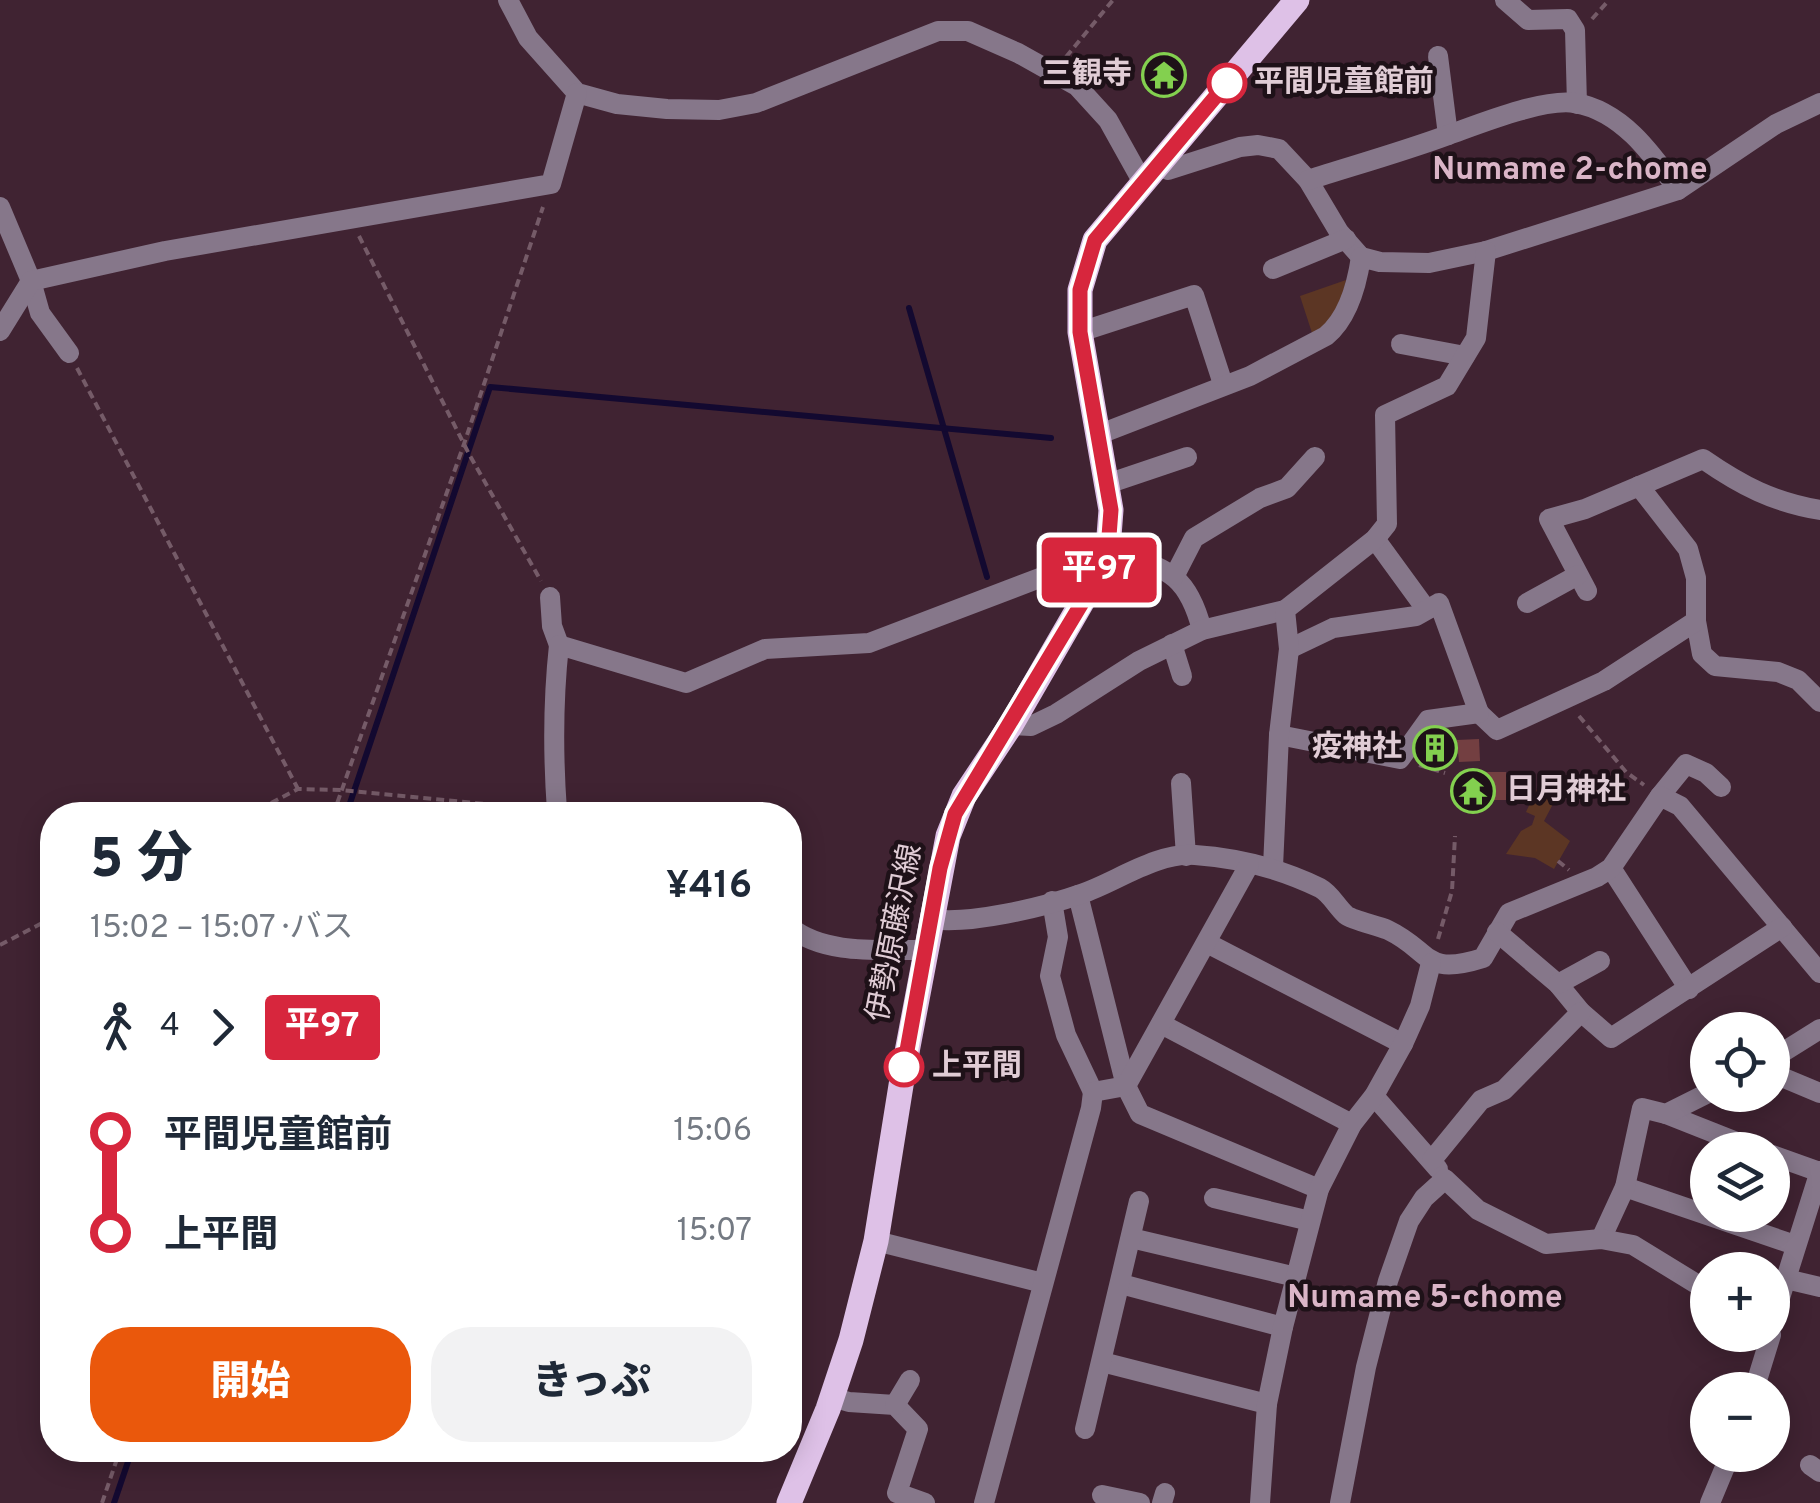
<!DOCTYPE html>
<html lang="ja">
<meta charset="utf-8">
<style>
:root{--surface:#fff;--page:#f2f2f3;--text:#1f2937;--muted:#747a83;--accent:#ea580c}
body{margin:0;font-family:Overpass,"Noto Sans JP",sans-serif;background:var(--page);color:var(--text);height:100vh;display:flex;flex-direction:column;font-size:38px;white-space:nowrap}
*{box-sizing:border-box;margin:0}
p{font-size:32px;color:var(--muted)}
.icon{flex:none;width:55px;height:55px;fill:none;stroke:currentColor;stroke-width:2;stroke-linecap:round;stroke-linejoin:round}
.map{position:relative;flex:1;overflow:hidden}
.sheet{position:absolute;left:40px;top:802px;width:762px;height:660px;display:flex;flex-direction:column;background:var(--surface);border-radius:40px;box-shadow:0 5px 25px #0003}
.sheet>*{flex:none}
.badge{padding:0 20px;border-radius:8px;font-size:35px;line-height:65px}
.fabs{position:absolute;left:1690px;top:1012px;display:grid;gap:20px}
.fabs a{display:grid;place-items:center;width:100px;height:100px;border-radius:50%;background:var(--surface);box-shadow:0 5px 25px #0003;font-size:50px}
.map>.badge{position:absolute;translate:-50% -50%;box-shadow:0 0 0 5px #fff}
.legs{display:flex;align-items:center;gap:15px;height:110px;padding:0 50px;font-size:32px}
.legs p{margin-inline-start:auto}
.head{display:flex;align-items:center;justify-content:space-between;height:170px;padding:0 50px}
h1{font-size:55px;font-weight:800;line-height:75px}
.primary-button{display:flex;gap:20px;margin-top:auto;padding:20px 50px}
.primary-button a{flex:1;height:115px;border-radius:40px;background:var(--accent);color:#fff;font-size:40px;font-weight:800;line-height:115px;text-align:center}
.primary-button a+a{background:var(--page);color:var(--text)}
ul{padding:0 50px;list-style:none}
li{display:flex;align-items:center;gap:35px;height:100px;font-size:38px}
li i{display:grid;place-items:center;width:15px;height:100%;margin:0 12px;background:currentColor}
li i::after{content:'';width:25px;height:25px;margin:-12px;border:8px solid;border-radius:50%;background:var(--surface)}
li p{margin-inline-start:auto}
li:first-child i{background:linear-gradient(#0000 50%,currentColor 0)}
li:last-child i{background:linear-gradient(currentColor 50%,#0000 0)}
.map>svg:first-child{display:block}
.green{fill:#5c3624}
.lines{fill:none;stroke-linecap:round;stroke-linejoin:round}
.stream{stroke:#130930;stroke-width:6}
.building{fill:#733f41}
.path{stroke:#755b68;stroke-width:4;stroke-dasharray:8 5;stroke-linecap:butt}
.minor{stroke:#86778a;stroke-width:20}
.major{stroke:#dec1e7;stroke-width:25}
.line-1-casing{stroke:#fff;stroke-width:22}
.line-1{stroke:#d7263d;stroke-width:15}
.stop-1-dot{fill:#fff;stroke:#d7263d;stroke-width:5}
.labels{text-anchor:middle;dominant-baseline:central;stroke-width:9;stroke-linejoin:round;paint-order:stroke}
.poi-label{font-size:30px;font-weight:bold;fill:#e0ccd5;stroke:#1e1118;text-anchor:end}
.stop-label{font-size:30px;font-weight:bold;fill:#e0ccd5;stroke:#1e1118;text-anchor:start}
.street-label{font-size:30px;fill:#e0ccd5;stroke:#1e1118}
.neighbourhood-label{font-size:32px;font-weight:bold;fill:#dab5c7;stroke:#1e1118}
</style>
<div class="map">
<svg width="1820" height="1503" viewBox="0 0 1820 1503">
<rect width="100%" height="100%" fill="#402332"/>
<g class="green">
<polygon points="1346,280 1334,328 1313,336 1300,296"/>
<polygon points="1545,772 1563,785 1544,821 1570,841 1554,869 1535,858 1506,854 1521,831 1532,825 1535,816 1526,812"/>
</g>
<g class="lines">
<g class="stream">
<polyline points="909,308 987,577"/>
<polyline points="346,815 490,387 1051,438"/>
<polyline points="114,1503 132,1450"/>
</g>
</g>
<g class="building">
<polygon points="1479,739 1480,761 1459,762 1457,740"/>
<polygon points="1481,772 1506,772 1506,777 1528,777 1528,794 1506,794 1506,800 1486,800 1486,794 1481,795"/>
</g>
<g class="lines">
<g class="path">
<polyline points="1592,19 1609,0"/>
<polyline points="1066,57 1113,0"/>
<polyline points="359,236 469,454 541,581"/>
<polyline points="77,368 298,789"/>
<polyline points="1579,716 1626,772 1644,785"/>
<polyline points="1419,765 1445,773"/>
<polyline points="248,815 298,789 341,790 536,809"/>
<polyline points="333,815 464,444 543,207"/>
<polyline points="1558,861 1569,870"/>
<polyline points="1438,939 1452,891 1455,836"/>
<polyline points="0,945 52,918"/>
<polyline points="102,1503 120,1450"/>
</g>
<g class="minor">
<polyline points="508,0 528,38 577,93 617,104 667,109 719,110 756,103 938,31 968,31 1018,53 1077,86 1108,120 1142,181"/>
<polyline points="1505,0 1528,20 1568,19 1575,30 1577,104"/>
<polyline points="1438,56 1448,135"/>
<polyline points="1157,165 1168,170 1240,147 1258,145 1279,149 1308,180 1339,232 1361,257"/>
<path d="M1308,180c47,-15 94,-28 140,-45 31,-11 95,-37 127,-32 47,8 77,51 103,87"/>
<polyline points="0,207 31,281 40,313 69,353"/>
<polyline points="1273,269 1346,239"/>
<polyline points="0,331 31,281 165,251 551,184 577,93"/>
<polyline points="1080,332 1194,295 1223,384"/>
<polyline points="1401,344 1465,356"/>
<path d="M1100,434l150,-58 76,-40c22,-18 31,-52 35,-79l19,5 49,1 57,-12 192,-61 98,-66 44,-21"/>
<polyline points="1107,484 1187,457"/>
<polyline points="1375,539 1426,609"/>
<path d="M1108,549c54,20 78,19 94,81"/>
<polyline points="1175,575 1194,538 1260,498 1287,488 1315,457"/>
<path d="M1587,591l-38,-72 36,-10 118,-50c39,27 70,43 117,51"/>
<polyline points="550,597 552,626 559,645"/>
<polyline points="1527,603 1578,575"/>
<polyline points="1696,621 1702,654 1715,666 1778,672 1798,680 1820,702"/>
<polyline points="1172,644 1182,676"/>
<polyline points="1479,713 1497,730 1604,681 1696,621 1696,578 1688,549 1639,486"/>
<polyline points="1011,725 1031,726 1056,714 1139,661 1202,630 1285,610"/>
<polyline points="1279,735 1400,759 1428,720 1479,713 1439,603 1416,616 1333,628 1289,649"/>
<polyline points="1181,783 1186,856"/>
<polyline points="1660,796 1686,764 1706,773 1721,787"/>
<path d="M568,815l-11,-4c-4,-55 -4,-111 2,-166l127,38 79,-34 104,-6 189,-72 35,12"/>
<polyline points="1273,867 1279,735 1289,649 1285,610 1375,539 1387,524 1385,415 1447,386 1476,338 1486,251"/>
<polyline points="1611,868 1689,989"/>
<polyline points="1078,895 1126,1086 1140,1114 1319,1189"/>
<polyline points="1052,901 1058,937 1050,976 1066,1035 1093,1092"/>
<path d="M931,919c38,6 113,-12 150,-25 35,-12 76,-42 114,-39 44,3 86,14 125,33 11,6 16,18 26,27 8,6 31,10 42,15 44,21 35,47 95,28l26,-45 88,-36 14,-9 49,-72 20,10 140,167"/>
<path d="M790,927c35,29 93,22 136,23"/>
<polyline points="1497,932 1558,984 1581,1012 1611,1038 1782,927"/>
<polyline points="1207,943 1403,1044"/>
<polyline points="1558,984 1600,961"/>
<polyline points="1161,1024 1352,1124"/>
<polyline points="1772,1059 1820,1029"/>
<polyline points="1772,1073 1820,1093"/>
<polyline points="1374,1096 1438,1169"/>
<polyline points="1666,1114 1757,1150"/>
<polyline points="1772,1155 1820,1172"/>
<polyline points="1432,1160 1481,1100 1504,1090 1581,1012"/>
<polyline points="1625,1187 1795,1245"/>
<polyline points="1214,1198 1310,1221"/>
<polyline points="1131,1238 1296,1277"/>
<polyline points="1601,1239 1625,1187 1642,1108 1666,1114 1708,1093"/>
<polyline points="876,1241 1043,1283"/>
<polyline points="1786,1279 1820,1287"/>
<polyline points="1121,1284 1283,1327"/>
<polyline points="1772,1323 1820,1171"/>
<polyline points="1102,1362 1267,1404"/>
<polyline points="1754,1390 1771,1335"/>
<polyline points="832,1397 849,1402 895,1405 918,1429 897,1493 925,1503"/>
<polyline points="895,1405 910,1380"/>
<polyline points="1085,1429 1139,1201"/>
<polyline points="1810,1465 1820,1472"/>
<polyline points="1102,1495 1140,1503"/>
<polyline points="984,1503 1091,1108 1093,1092 1126,1086 1249,865"/>
<polyline points="1162,1503 1165,1493"/>
<polyline points="1260,1503 1267,1404 1283,1327 1319,1189 1352,1124 1374,1096 1403,1044 1420,1006 1431,963"/>
<polyline points="1340,1503 1366,1367 1388,1281 1409,1221 1424,1198 1445,1179 1478,1210 1546,1244 1601,1239 1633,1245 1708,1291"/>
<polyline points="1710,1503 1730,1455"/>
</g>
<polyline class="major" points="789,1503 828,1409 851,1340 876,1241 903,1073 948,836 964,796 1011,725 1093,583 1108,549 1111,510 1080,332 1080,290 1095,240 1297,0"/>
</g>
<g class="lines">
<g class="line-1-casing">
<polyline id="line-1" points="904,1067 940,868 955,814 1094,583 1108,549 1111,510 1080,332 1080,290 1095,240 1227,83"/>
</g>
<use href="#line-1" class="line-1"/>
</g>
<defs>
<g id="temple-ring" transform="scale(2.25)"><circle r="9.5" fill="#1e1118" stroke="#83d04f" stroke-width="1.5"/><path d="M0-6L5-2H3V0L6.5 2.5H4V6H1.5V3h-3V6H-4V2.5H-6.5L-3 0V-2H-5Z" fill="#83d04f"/></g>
<g id="building-ring" transform="scale(2.25)"><circle r="9.5" fill="#1e1118" stroke="#83d04f" stroke-width="1.5"/><path d="M-4-6H4V6H1V3H-1V6H-4ZM-2.5-4.3h1.7v1.8h-1.7ZM.8-4.3h1.7v1.8H.8ZM-2.5-1h1.7V.8h-1.7ZM.8-1h1.7V.8H.8Z" fill="#83d04f"/></g>
</defs>
<g fill-rule="evenodd">
<use href="#temple-ring" x="1164" y="75"/>
<use href="#building-ring" x="1435" y="748"/>
<use href="#temple-ring" x="1473" y="791"/>
</g>
<g class="stop-1-dot">
<circle cx="1227" cy="83" r="18"/>
<circle cx="904" cy="1067" r="18"/>
</g>
<g class="labels">
<g class="poi-label">
<text x="1132" y="75">三観寺</text>
<text x="1402" y="748">疫神社</text>
<text x="1506" y="791" text-anchor="start">日月神社</text>
</g>
<g class="stop-label">
<text x="1254" y="83">平間児童館前</text>
<text x="932" y="1067">上平間</text>
</g>
<g class="street-label">
<text transform="translate(896 933) rotate(-79)">伊勢原藤沢線</text>
</g>
<g class="neighbourhood-label">
<text x="1570" y="171">Numame 2-chome</text>
<text x="1425" y="1299">Numame 5-chome</text>
</g>
</g>
</svg>
<div class="fabs">
<a><svg class="icon" aria-label="locate" viewBox="0 0 24 24"><circle cx="12" cy="12" r="6"/><path d="M12 2v4M12 18v4M2 12h4M18 12h4"/></svg></a>
<a><svg class="icon" aria-label="layers" viewBox="0 0 24 24"><path d="M12 4l9 5-9 5-9-5zM3 14l9 5 9-5"/></svg></a>
<a>+</a>
<a>−</a>
</div>
<b class="badge" style="left:1099px;top:570px;background:#d7263d;color:#fff">平97</b>
<section class="sheet">
<div class="head"><div><h1>5 分</h1><p>15:02 – 15:07 · バス</p></div><b>¥416</b></div>
<div class="legs"><svg class="icon" aria-label="walk" viewBox="0 0 24 24"><circle cx="13" cy="4" r="2"/><path d="M13 8l-2 6 4 7M11 14l-3 7M7 12l3-4h3l4 4"/></svg>4<svg class="icon" aria-label="forward" viewBox="0 0 24 24"><path d="M9 5l7 7-7 7"/></svg><b class="badge" style="background:#d7263d;color:#fff">平97</b></div>
<ul>
<li><i style="color:#d7263d"></i><b>平間児童館前</b><p>15:06</p></li>
<li><i style="color:#d7263d"></i><b>上平間</b><p>15:07</p></li>
</ul>
<div class="primary-button"><a>開始</a><a>きっぷ</a></div>
</section>
</div>
